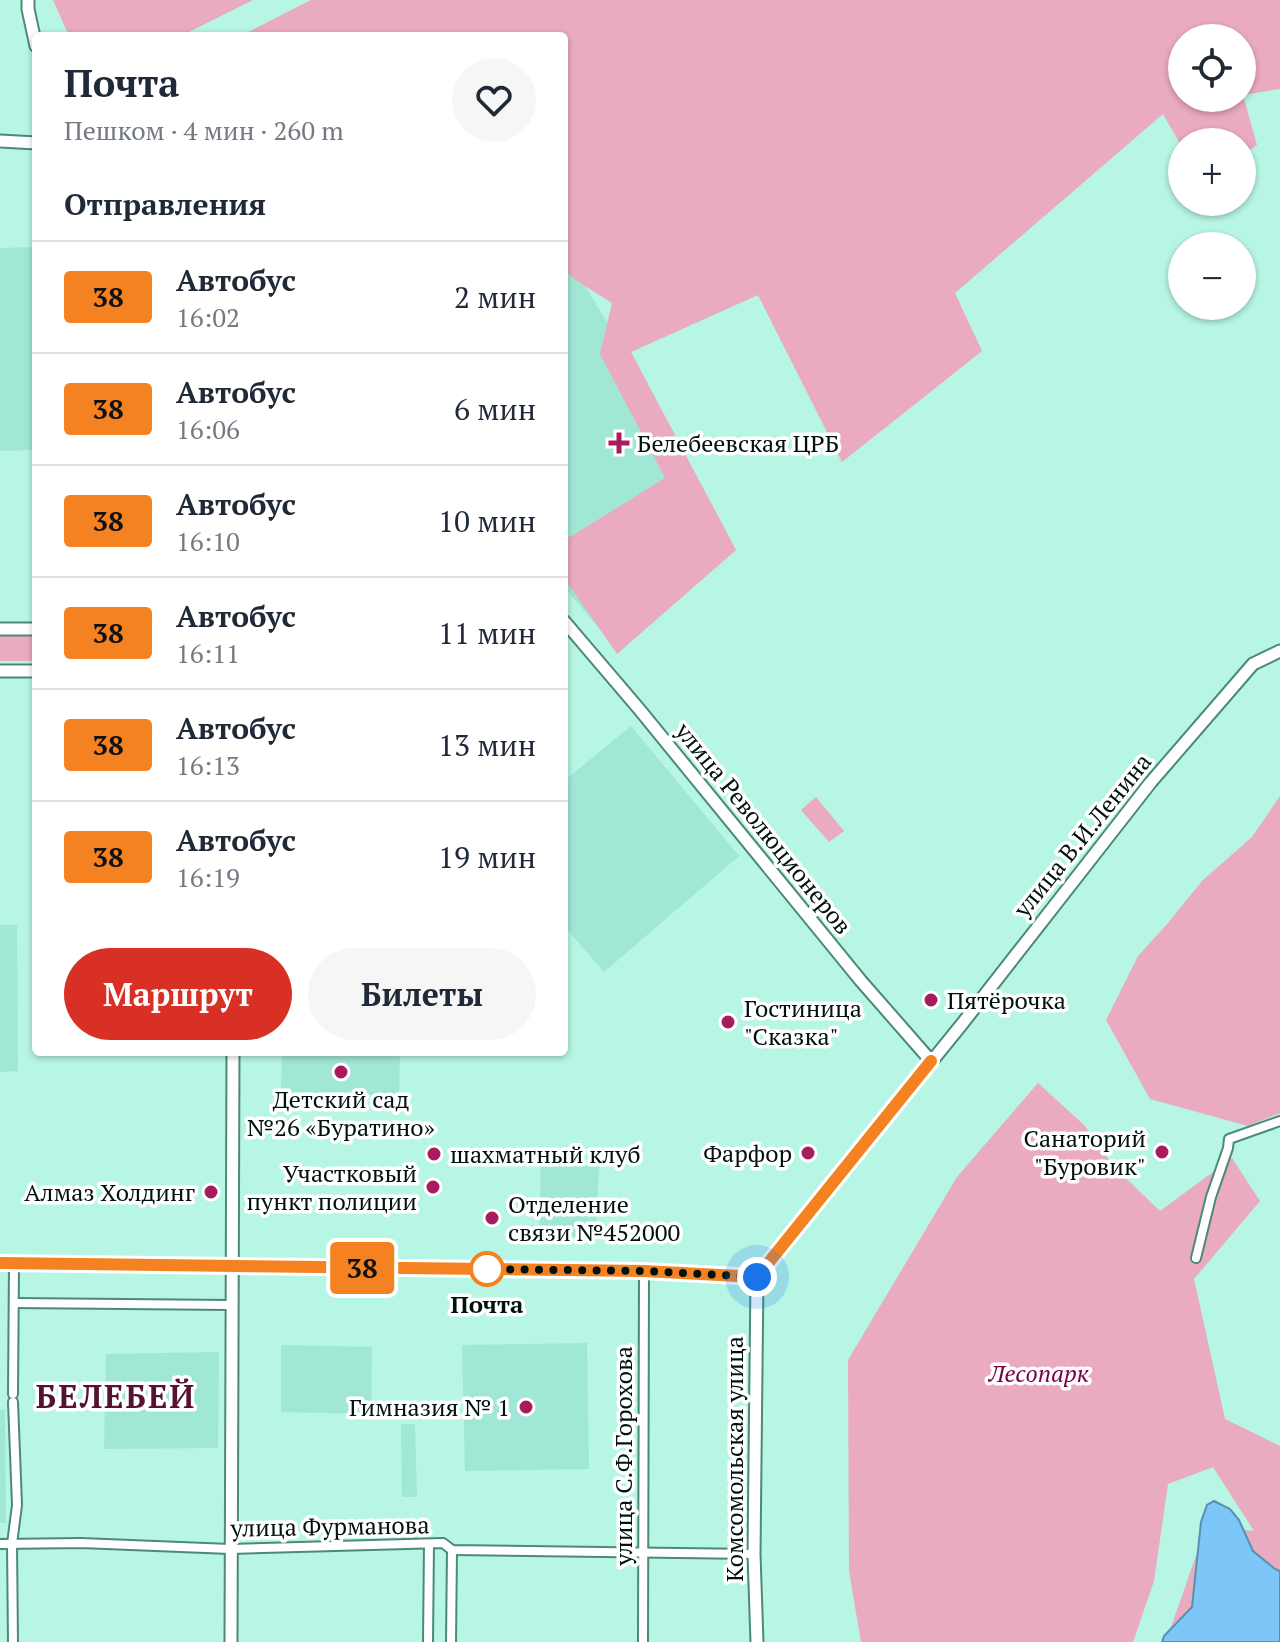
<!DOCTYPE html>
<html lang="ru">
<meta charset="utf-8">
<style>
:root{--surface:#fff;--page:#f6f6f7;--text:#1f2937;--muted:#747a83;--line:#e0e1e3;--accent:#d93025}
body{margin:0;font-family:"PT Serif",serif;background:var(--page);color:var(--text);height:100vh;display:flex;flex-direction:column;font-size:30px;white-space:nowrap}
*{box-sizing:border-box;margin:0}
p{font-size:26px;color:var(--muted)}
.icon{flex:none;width:44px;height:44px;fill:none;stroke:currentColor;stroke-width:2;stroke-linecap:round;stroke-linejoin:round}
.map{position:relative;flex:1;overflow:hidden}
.drawer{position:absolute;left:32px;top:32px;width:536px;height:1024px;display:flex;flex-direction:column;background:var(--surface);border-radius:8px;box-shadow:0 2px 6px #0004}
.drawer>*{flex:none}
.badge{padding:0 16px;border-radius:6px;font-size:28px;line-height:52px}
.tools{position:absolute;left:1168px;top:24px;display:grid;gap:16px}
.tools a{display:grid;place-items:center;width:88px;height:88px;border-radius:50%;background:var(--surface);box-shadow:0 2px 6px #0004;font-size:40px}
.you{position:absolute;width:40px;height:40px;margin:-20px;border:6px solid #fff;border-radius:50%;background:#1a73e8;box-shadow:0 0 0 12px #1a73e833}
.map>.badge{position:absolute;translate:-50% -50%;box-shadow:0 0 0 4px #fff}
h2{padding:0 32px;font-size:30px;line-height:72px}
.round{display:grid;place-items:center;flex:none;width:84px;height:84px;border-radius:42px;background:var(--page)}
.headline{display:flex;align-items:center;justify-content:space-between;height:136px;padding:0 32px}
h1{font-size:38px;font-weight:600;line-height:60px}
.primary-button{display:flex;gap:16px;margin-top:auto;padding:16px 32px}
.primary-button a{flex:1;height:92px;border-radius:48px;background:var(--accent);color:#fff;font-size:32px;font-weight:600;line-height:92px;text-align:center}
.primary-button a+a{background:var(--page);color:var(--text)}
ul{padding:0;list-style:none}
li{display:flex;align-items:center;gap:24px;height:112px;padding:0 32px;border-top:2px solid var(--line)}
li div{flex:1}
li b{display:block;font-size:30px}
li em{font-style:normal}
li .badge{min-width:88px;font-weight:700;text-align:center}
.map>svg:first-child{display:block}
.built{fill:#a1e7d6}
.green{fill:#eaaabf;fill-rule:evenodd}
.water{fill:#7cc7f7;stroke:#5791b1;stroke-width:2}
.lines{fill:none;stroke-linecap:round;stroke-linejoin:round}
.street-casing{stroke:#4d887b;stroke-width:12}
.secondary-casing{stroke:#4d887b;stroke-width:15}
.street{stroke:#fff;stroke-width:8}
.secondary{stroke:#fff;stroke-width:11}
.line-casing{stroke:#fff;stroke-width:18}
.line{stroke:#f58220;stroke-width:12}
.walk{stroke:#00120e;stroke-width:8;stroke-dasharray:0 14.4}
.poi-dot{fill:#a81c5f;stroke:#fff;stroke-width:3}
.stop-dot{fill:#fff;stroke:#f58220;stroke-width:4}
.labels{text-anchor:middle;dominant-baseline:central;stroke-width:7;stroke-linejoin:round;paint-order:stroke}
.poi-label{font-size:24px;fill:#00120e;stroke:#fff;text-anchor:start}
.street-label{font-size:24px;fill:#00120e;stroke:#fff}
.stop-label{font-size:24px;font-weight:bold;fill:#00120e;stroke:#fff}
.park-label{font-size:24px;font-style:italic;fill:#7b0042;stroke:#fff}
.district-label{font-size:32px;font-weight:bold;letter-spacing:2px;fill:#551330;stroke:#fff}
</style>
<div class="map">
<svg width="1280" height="1642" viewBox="0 0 1280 1642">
<rect width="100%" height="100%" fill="#b7f5e5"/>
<g class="built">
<polygon points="36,247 36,450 0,451 0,248"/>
<polygon points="564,252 615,335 734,550 618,650 564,587"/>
<polygon points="631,726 739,856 604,972 564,926 564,781"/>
<polygon points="0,925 17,925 18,1071 0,1072"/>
<polygon points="282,1052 400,1052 399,1096 281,1092"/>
<polygon points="541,1162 599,1165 596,1237 539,1236"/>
<polygon points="587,1343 589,1469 465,1471 462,1345"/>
<polygon points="281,1345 372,1347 371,1414 281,1412"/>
<polygon points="219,1352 218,1448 104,1449 106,1354"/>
<polygon points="0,1410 5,1410 6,1523 0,1523"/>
<polygon points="401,1424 415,1424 417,1497 402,1497"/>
</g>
<g class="green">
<polygon points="53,0 253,0 181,36 69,36"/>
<path d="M311,0h969v89l-37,6 14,50 -15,10v-13h-60v5l-19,-33 -208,179 27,58 -140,111 -84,-167 -127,57 105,198 -119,104 -53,-76v-42l6,1 95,-59 -65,-124 12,-51 -35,-22 -13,-11v-234h-324zM1182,38h60v60h-60z"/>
<polygon points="0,633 36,634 36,661 0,661"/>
<polygon points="1280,796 1280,1113 1248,1126 1150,1099 1106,1020 1138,956 1168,923 1202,881 1252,837"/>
<polygon points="816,797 844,831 829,842 801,810"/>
<path d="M1038,1083l45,41 19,24 9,16 49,47 72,-53 28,43 -66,78 31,140 55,27v196h-118l2,-6 6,-6 28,-80 3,-28 6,-17 7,-4c16,8 22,12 30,29l10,1 -41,-64 -45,17 -14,97 -21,61h-272l-12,-71 -1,-211 109,-183z"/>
</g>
<polygon class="water" points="1214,1501 1230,1509 1239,1520 1253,1551 1275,1569 1280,1571 1280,1642 1162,1642 1164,1636 1192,1607 1201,1522 1207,1505"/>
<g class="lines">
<g class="street-casing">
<g id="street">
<polyline points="1196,1258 1211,1197 1228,1148 1229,1139 1280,1121"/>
<polyline points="14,1303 232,1305"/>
<polyline points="13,1394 14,1264"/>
<polyline points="13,1402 17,1505 12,1544 13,1642"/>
<polyline points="0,1544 81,1543 230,1549 443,1543 452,1550 754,1554"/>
<polyline points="428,1642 429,1544"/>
<polyline points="451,1642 452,1550"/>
<polyline points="643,1642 644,1271"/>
</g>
</g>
<g class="secondary-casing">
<g id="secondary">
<polyline points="28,0 28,9 36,46"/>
<polyline points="0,141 36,143"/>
<polyline points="564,621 639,709 861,981 931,1061"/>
<polyline points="0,629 36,629"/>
<polyline points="0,671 36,671"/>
<polyline points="0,1263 644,1271 757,1277"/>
<polyline points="757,1277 962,1024 1151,782 1253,664 1280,651"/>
<polyline points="757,1277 754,1554 757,1642"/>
<polyline points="231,1642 233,1052"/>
</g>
</g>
<use href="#street" class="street"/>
<use href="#secondary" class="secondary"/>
</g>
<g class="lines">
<g class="line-casing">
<polyline id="line" points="0,1263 644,1271 757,1277 931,1061"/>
</g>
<use href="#line" class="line"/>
<polyline class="walk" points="487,1269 477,1269 644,1271 757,1277"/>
</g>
<g class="poi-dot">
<path d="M615 431h8v8h8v8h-8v8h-8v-8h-8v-8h8z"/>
<circle cx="931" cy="1000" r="8"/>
<circle cx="728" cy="1022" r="8"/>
<circle cx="341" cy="1072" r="8"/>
<circle cx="1162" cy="1152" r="8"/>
<circle cx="808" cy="1153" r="8"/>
<circle cx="434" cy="1154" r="8"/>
<circle cx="433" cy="1187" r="8"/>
<circle cx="211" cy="1192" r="8"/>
<circle cx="492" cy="1218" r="8"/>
<circle cx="526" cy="1407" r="8"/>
</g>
<circle class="stop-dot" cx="487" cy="1269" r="16"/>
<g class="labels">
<g class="poi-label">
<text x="637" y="443">Белебеевская ЦРБ</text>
<text x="947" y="1000">Пятёрочка</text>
<text x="744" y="1008">Гостиница<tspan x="744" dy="28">"Сказка"</tspan></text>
<text x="341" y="1099" text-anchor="middle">Детский сад<tspan x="341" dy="28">№26 «Буратино»</tspan></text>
<text x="1146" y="1138" text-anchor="end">Санаторий<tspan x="1146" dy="28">"Буровик"</tspan></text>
<text x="792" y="1153" text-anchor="end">Фарфор</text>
<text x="450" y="1154">шахматный клуб</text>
<text x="417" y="1173" text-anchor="end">Участковый<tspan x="417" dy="28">пункт полиции</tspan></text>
<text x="195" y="1192" text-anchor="end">Алмаз Холдинг</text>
<text x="508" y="1204">Отделение<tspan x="508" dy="28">связи №452000</tspan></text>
<text x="510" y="1407" text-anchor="end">Гимназия № 1</text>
</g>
<g class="street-label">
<text transform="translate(764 828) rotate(51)">улица Революционеров</text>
<text transform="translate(1082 835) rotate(-51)">улица В.И.Ленина</text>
<text transform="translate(623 1456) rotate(-90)">улица С.Ф.Горохова</text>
<text transform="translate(734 1459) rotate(-90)">Комсомольская улица</text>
<text transform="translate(330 1526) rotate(-1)">улица Фурманова</text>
</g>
<g class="stop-label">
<text x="487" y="1304">Почта</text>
</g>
<g class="park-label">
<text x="1039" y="1373">Лесопарк</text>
</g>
<g class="district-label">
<text x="116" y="1396">БЕЛЕБЕЙ</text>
</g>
</g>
</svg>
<div class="tools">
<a><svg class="icon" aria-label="locate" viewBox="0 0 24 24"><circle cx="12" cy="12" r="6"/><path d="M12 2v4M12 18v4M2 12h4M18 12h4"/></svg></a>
<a>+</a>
<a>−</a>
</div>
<div class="you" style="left:757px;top:1277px"></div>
<b class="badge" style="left:362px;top:1268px;background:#f58220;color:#111">38</b>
<section class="drawer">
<div class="headline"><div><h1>Почта</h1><p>Пешком · 4 мин · 260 m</p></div><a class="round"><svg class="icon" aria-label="heart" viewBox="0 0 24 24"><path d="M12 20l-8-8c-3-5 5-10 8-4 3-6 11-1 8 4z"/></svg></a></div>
<h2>Отправления</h2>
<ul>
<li><span class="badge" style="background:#f58220;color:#111">38</span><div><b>Автобус</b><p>16:02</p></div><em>2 мин</em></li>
<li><span class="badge" style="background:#f58220;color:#111">38</span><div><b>Автобус</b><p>16:06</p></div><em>6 мин</em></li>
<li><span class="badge" style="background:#f58220;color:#111">38</span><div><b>Автобус</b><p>16:10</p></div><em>10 мин</em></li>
<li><span class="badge" style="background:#f58220;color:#111">38</span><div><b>Автобус</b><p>16:11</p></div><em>11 мин</em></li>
<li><span class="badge" style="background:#f58220;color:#111">38</span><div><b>Автобус</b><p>16:13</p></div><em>13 мин</em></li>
<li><span class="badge" style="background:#f58220;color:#111">38</span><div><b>Автобус</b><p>16:19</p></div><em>19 мин</em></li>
</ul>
<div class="primary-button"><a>Маршрут</a><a>Билеты</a></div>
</section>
</div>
